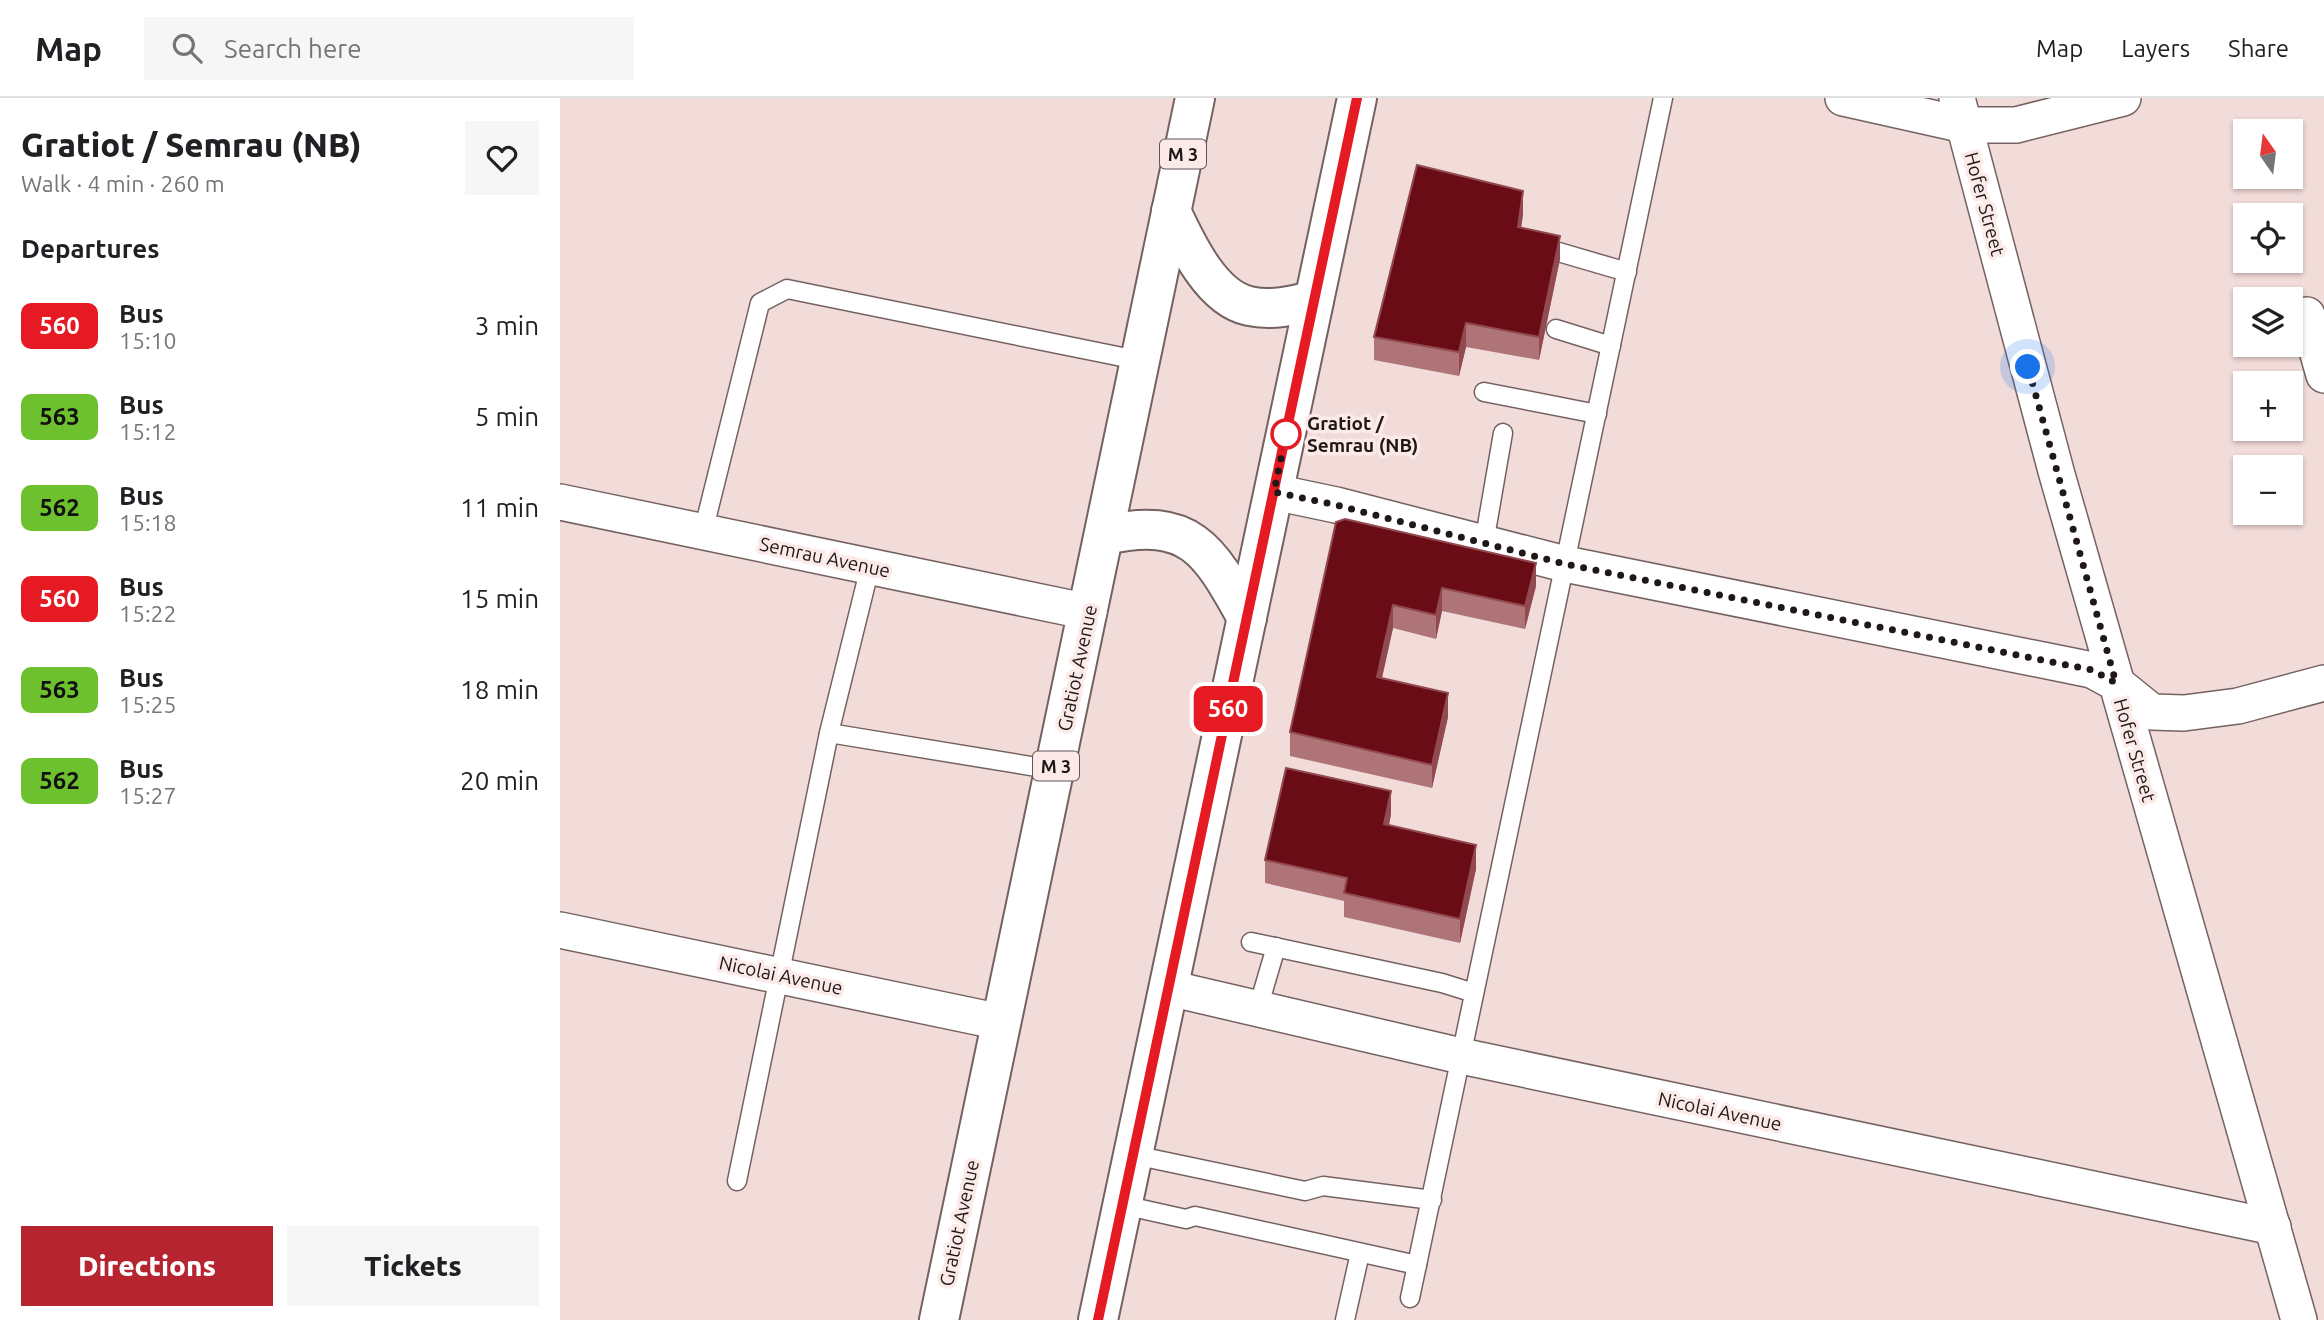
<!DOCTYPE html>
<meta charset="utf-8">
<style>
:root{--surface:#fff;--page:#f6f6f6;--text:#202124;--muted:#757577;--line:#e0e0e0;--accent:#b5242f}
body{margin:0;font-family:Ubuntu,sans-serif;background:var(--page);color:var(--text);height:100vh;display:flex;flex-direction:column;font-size:26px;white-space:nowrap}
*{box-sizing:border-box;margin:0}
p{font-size:23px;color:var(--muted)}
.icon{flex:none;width:38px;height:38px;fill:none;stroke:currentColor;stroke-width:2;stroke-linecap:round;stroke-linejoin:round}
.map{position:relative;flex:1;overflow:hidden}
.side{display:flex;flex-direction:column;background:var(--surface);width:560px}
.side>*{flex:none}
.badge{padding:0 14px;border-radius:10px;font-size:24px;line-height:46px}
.needle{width:46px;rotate:346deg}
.tools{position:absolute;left:1673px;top:21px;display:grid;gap:14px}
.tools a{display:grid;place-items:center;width:70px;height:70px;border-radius:0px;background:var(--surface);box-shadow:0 2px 5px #0004;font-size:35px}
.you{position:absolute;width:35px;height:35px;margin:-18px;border:5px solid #fff;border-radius:50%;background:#1a73e8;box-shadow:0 0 0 10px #1a73e833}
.map>.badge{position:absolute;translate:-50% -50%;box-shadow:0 0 0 4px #fff}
h2{padding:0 21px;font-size:26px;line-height:63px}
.round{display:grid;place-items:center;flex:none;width:74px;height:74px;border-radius:0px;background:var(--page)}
.overview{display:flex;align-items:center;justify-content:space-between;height:119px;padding:0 21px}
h1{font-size:33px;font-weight:800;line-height:52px}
.primary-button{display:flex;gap:14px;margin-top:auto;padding:14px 21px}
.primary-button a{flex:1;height:80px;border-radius:0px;background:var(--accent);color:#fff;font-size:28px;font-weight:800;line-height:80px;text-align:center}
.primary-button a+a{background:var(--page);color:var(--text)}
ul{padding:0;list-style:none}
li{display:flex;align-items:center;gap:21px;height:91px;padding:0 21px}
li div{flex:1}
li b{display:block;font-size:26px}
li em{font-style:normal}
li .badge{min-width:77px;font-weight:700;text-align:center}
header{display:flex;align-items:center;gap:42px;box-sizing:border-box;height:98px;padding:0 35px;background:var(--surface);border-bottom:2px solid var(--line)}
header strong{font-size:33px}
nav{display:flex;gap:38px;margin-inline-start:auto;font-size:24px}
.search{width:490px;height:63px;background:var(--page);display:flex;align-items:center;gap:18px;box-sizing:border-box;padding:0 24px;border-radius:0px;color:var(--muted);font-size:26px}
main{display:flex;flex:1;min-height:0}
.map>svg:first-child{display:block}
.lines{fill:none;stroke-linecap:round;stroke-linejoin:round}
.service-casing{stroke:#746260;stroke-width:21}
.minor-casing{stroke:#746260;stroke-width:38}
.primary-casing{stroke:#746260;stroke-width:42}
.service{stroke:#fff;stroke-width:18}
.minor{stroke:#fff;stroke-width:35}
.primary{stroke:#fff;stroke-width:38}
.wall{fill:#ae7478}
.shaded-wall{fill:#924a50}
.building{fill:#690c15;stroke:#924a50;stroke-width:2}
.line-casing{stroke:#fff;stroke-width:16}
.line{stroke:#e51a23;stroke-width:10}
.walk{stroke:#1f1817;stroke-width:7;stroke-dasharray:0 12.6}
.stop-dot{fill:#fff;stroke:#e51a23;stroke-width:3.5}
.labels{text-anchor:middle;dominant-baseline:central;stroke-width:7;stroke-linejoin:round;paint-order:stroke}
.shield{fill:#fceae9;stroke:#615756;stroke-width:2}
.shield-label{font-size:18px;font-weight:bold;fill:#1f1817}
.street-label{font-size:19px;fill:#1f1817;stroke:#fceae9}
.stop-label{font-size:19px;font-weight:bold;fill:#1f1817;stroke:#fceae9;text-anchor:start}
</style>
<header>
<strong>Map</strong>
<div class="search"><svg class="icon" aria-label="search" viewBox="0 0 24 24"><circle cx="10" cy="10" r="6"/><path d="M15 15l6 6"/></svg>Search here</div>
<nav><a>Map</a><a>Layers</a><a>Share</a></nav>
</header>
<main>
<section class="side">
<div class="overview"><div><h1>Gratiot / Semrau (NB)</h1><p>Walk · 4 min · 260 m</p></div><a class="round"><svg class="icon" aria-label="heart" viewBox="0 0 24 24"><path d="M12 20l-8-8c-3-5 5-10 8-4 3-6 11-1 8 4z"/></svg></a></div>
<h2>Departures</h2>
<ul>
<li><span class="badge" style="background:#e51a23;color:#fff">560</span><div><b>Bus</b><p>15:10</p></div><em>3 min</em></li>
<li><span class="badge" style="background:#6dc02e;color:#111">563</span><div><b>Bus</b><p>15:12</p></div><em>5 min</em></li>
<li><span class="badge" style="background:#6dc02e;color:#111">562</span><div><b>Bus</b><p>15:18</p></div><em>11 min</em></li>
<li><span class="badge" style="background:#e51a23;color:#fff">560</span><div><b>Bus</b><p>15:22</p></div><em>15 min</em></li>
<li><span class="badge" style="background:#6dc02e;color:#111">563</span><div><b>Bus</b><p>15:25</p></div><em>18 min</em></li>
<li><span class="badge" style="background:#6dc02e;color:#111">562</span><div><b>Bus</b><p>15:27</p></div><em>20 min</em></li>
</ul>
<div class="primary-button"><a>Directions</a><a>Tickets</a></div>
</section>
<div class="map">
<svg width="1764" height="1222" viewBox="0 0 1764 1222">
<rect width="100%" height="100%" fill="#f2dcda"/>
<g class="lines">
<g class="service-casing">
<g id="service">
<polyline points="978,148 1067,174"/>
<polyline points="996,231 1051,248"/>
<polyline points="924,294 1037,316"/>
<polyline points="143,434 200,205 227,191 582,263"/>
<polyline points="924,445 943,335"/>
<polyline points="269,635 495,672"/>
<polyline points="691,844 882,885 914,895"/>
<polyline points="698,910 716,849"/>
<polyline points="574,1057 745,1093 763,1088 872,1102"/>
<polyline points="177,1083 269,635 310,469"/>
<polyline points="563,1107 626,1121 635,1118 857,1167"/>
<polyline points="850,1200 1103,0"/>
<polyline points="785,1222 800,1155"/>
</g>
</g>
<g class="minor-casing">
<g id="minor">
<polyline points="1283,0 1404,27 1456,27 1563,0"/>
<polyline points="1397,0 1496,373 1739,1222"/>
<polyline points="1747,217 1764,277"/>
<polyline points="714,394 776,407 1005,466 1532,572 1556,585 1592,614 1624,615 1678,608 1764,585"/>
<polyline points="0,404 529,514"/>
<polyline points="0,832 441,924"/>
<polyline points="609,890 901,958 1713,1129"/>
</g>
</g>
<g class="primary-casing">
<g id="primary">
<path d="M611,113c15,32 40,87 78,95 22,5 44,0 65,-6"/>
<path d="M545,437c85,-19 104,14 142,83"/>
<polyline points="379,1222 635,0"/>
<polyline points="538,1222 797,0"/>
</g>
</g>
<use href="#service" class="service"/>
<use href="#minor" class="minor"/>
<use href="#primary" class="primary"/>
</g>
<g class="wall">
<polygon points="963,116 961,130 1000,161 979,262 906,249 899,278 814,262 814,239"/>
<polygon points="776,424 976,488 965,531 882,513 876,541 833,530 822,580 888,619 872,690 730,658 730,634"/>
<polygon points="831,716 829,728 916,771 900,845 784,819 784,803 705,785 705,762"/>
</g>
<g class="shaded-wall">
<polygon points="963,93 963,116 958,152 958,129"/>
<polygon points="1000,138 1000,161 979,262 979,239"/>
<polygon points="906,225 906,249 899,278 899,254"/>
<polygon points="976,465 976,488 965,531 965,508"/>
<polygon points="882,490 882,513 876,541 876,517"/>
<polygon points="833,507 833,530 817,602 817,579"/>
<polygon points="888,595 888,619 872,690 872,667"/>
<polygon points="831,693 831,716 824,750 824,726"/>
<polygon points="916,747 916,771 900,845 900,821"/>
</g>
<g class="building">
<polygon points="857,67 963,93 958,129 1000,138 979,239 906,225 899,254 814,239"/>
<polygon points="785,421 976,465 965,508 882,490 876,517 833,507 817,579 888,595 872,667 730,634 776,424"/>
<polygon points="726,670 831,693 824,726 916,747 900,821 784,795 787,780 705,762"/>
</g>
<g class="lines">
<g class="line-casing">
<polyline id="line" points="538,1222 797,0"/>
</g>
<use href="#line" class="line"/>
<polyline class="walk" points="726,336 714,394 776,407 1005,466 1532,572 1556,585 1468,269"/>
</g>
<circle class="stop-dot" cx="726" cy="336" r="14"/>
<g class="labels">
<g class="shield">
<rect x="600" y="41.5" width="46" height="29" rx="5"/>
<rect x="473" y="653.5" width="46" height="29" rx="5"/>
</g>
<g class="shield-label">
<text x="623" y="56">M 3</text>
<text x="496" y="668">M 3</text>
</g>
<g class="street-label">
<text transform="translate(1425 106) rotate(75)">Hofer Street</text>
<text transform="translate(265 459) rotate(12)">Semrau Avenue</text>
<text transform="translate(517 570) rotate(-78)">Gratiot Avenue</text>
<text transform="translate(1575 652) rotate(74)">Hofer Street</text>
<text transform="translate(221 877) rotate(12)">Nicolai Avenue</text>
<text transform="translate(1160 1013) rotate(12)">Nicolai Avenue</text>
<text transform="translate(399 1125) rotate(-78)">Gratiot Avenue</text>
</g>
<g class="stop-label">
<text x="747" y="325">Gratiot /<tspan x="747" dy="22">Semrau (NB)</tspan></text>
</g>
</g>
</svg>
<div class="tools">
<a><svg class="needle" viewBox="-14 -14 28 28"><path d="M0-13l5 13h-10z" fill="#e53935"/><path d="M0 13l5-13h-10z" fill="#757577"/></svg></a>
<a><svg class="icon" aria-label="locate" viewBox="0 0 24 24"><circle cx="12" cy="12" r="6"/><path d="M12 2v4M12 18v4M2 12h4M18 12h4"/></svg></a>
<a><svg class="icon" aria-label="layers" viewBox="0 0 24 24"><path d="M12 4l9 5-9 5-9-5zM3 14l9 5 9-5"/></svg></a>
<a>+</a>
<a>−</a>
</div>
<div class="you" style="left:1468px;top:269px"></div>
<b class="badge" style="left:668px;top:611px;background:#e51a23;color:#fff">560</b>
</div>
</main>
